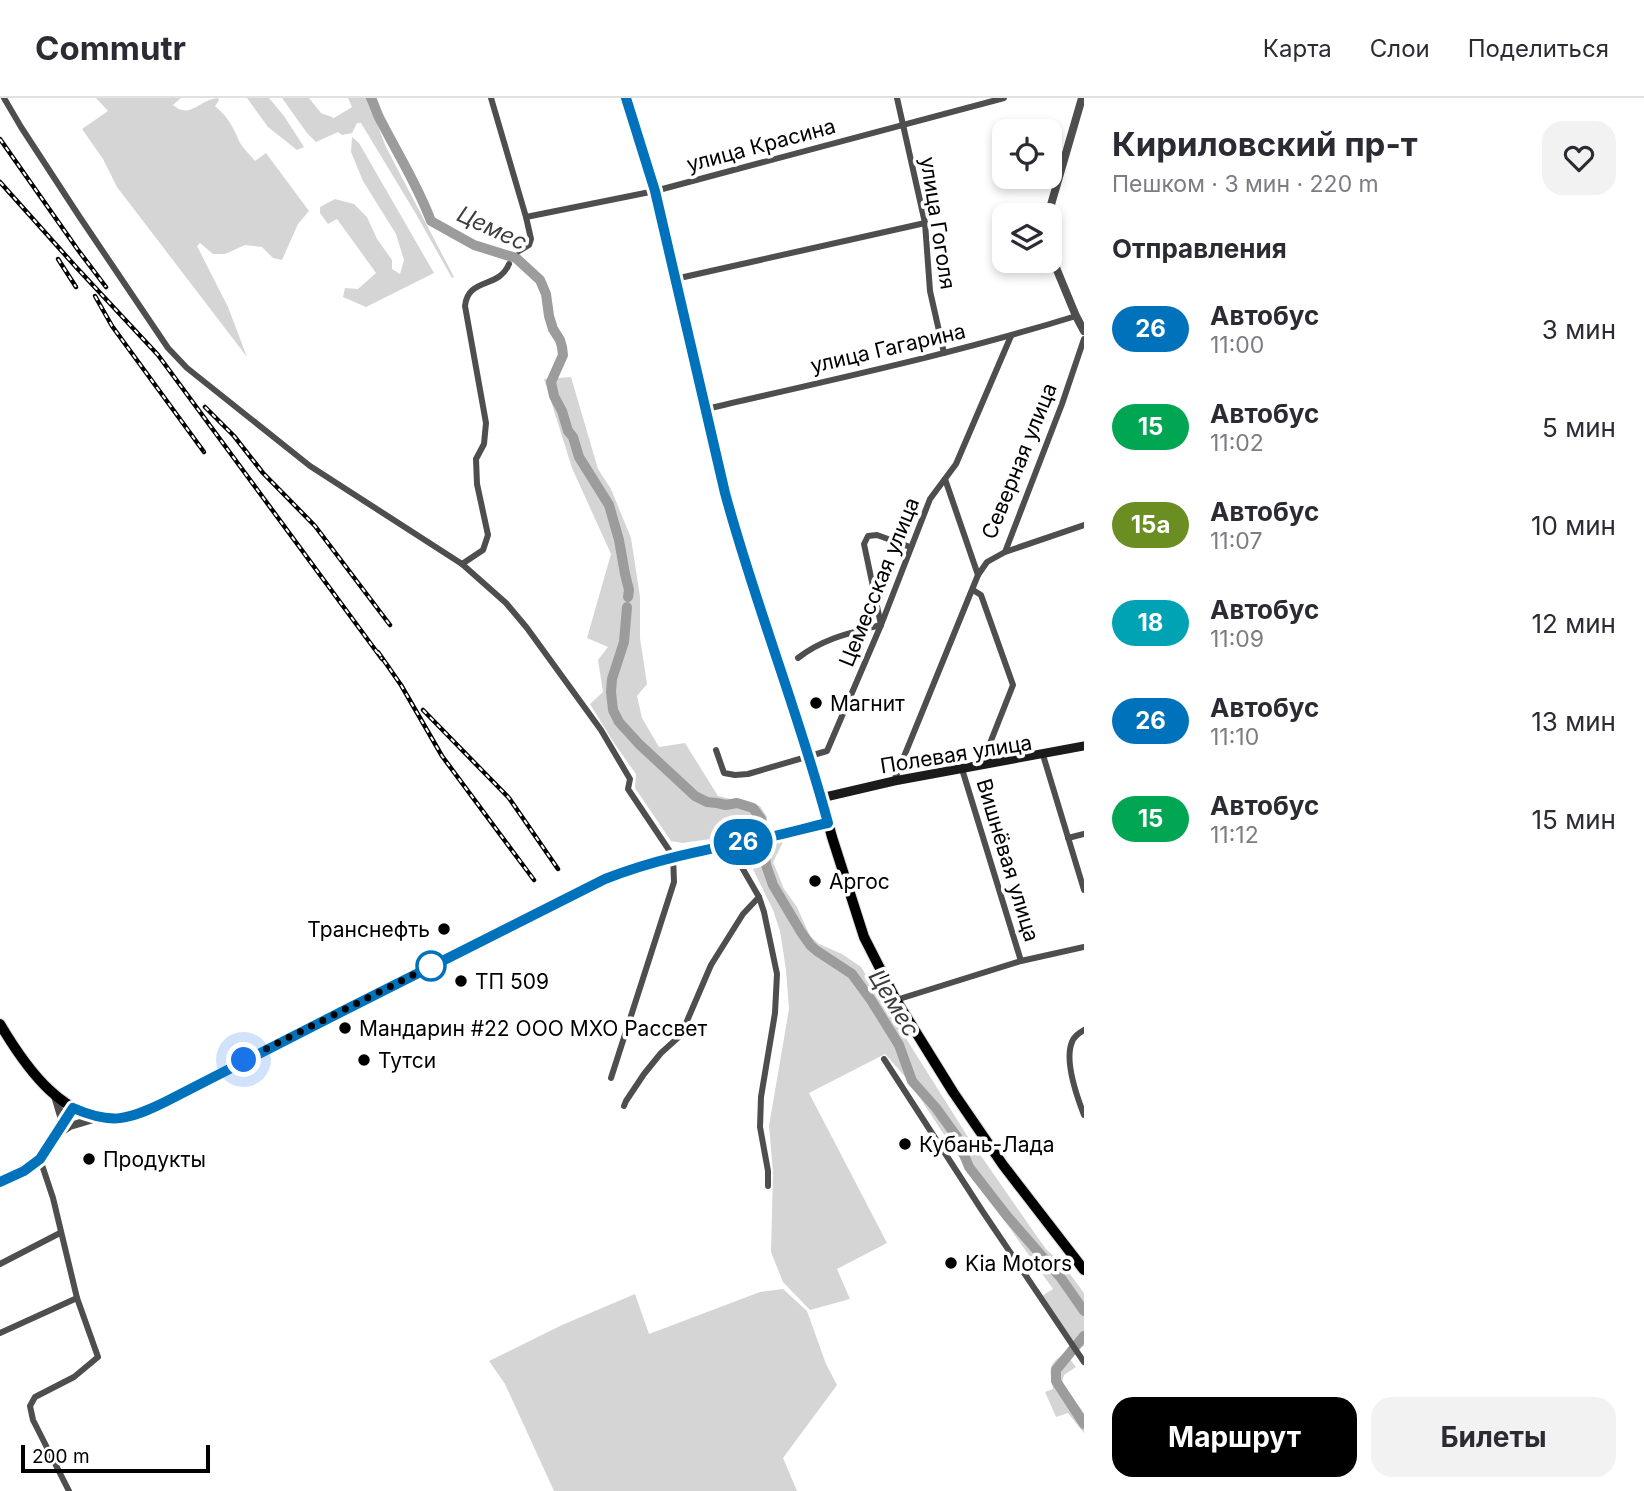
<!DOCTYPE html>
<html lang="ru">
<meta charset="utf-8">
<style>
:root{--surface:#fff;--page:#f2f2f3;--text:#2b2b33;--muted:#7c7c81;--line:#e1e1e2;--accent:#000}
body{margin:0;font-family:Inter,sans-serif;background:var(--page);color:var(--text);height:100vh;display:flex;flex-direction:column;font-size:26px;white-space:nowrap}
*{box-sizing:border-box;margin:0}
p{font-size:23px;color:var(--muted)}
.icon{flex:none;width:38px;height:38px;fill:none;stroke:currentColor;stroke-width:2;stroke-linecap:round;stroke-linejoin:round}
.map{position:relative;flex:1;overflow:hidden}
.drawer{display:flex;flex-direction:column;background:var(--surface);width:560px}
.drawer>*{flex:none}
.badge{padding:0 14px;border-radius:23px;font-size:24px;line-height:46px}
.fabs{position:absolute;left:992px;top:21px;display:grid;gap:14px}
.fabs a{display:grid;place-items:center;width:70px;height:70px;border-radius:14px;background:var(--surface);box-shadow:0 4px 10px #0003;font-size:35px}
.scale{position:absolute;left:21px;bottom:18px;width:189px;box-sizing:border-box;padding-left:7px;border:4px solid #000;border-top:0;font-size:19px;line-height:24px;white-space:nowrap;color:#000;-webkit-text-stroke:5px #fff;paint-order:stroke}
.you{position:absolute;width:35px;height:35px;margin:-18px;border:5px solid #fff;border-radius:50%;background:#1a73e8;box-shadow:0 0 0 10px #1a73e833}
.map>.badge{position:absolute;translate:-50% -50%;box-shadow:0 0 0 4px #fff}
h2{padding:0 28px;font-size:26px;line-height:63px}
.round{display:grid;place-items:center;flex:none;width:74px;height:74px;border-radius:21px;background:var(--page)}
.head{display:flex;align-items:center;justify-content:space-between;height:119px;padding:0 28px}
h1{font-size:33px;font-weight:700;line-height:52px}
.cta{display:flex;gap:14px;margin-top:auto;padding:14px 28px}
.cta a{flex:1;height:80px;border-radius:21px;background:var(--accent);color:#fff;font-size:28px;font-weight:700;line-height:80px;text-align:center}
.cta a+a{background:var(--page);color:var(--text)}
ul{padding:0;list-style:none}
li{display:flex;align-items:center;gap:21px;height:98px;padding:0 28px}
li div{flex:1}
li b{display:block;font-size:26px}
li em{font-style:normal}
li .badge{min-width:77px;font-weight:700;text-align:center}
header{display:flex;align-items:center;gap:42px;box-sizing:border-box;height:98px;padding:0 35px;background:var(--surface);border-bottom:2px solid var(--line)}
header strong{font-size:33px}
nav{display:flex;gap:38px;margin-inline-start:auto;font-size:24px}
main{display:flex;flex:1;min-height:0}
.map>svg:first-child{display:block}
.green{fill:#d5d5d5}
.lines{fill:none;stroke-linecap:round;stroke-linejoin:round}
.river{stroke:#9c9c9c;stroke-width:10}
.primary-casing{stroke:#dbdbdb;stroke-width:12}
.trunk-casing{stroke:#dbdbdb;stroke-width:12}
.minor{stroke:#4e4e4e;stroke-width:6}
.tertiary{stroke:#4e4e4e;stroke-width:8}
.secondary{stroke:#1b1b1b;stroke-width:9}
.primary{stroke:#000;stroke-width:10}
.trunk{stroke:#000;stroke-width:10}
.rail-casing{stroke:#000;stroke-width:4.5}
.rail{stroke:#fff;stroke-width:2;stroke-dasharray:5;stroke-linecap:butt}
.line-casing{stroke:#fff;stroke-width:16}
.line{stroke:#0072bc;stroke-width:10}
.walk{stroke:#000;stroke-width:7;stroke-dasharray:0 12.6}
.poi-dot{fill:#000;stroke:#fff;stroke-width:2.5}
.stop-dot{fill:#fff;stroke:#0072bc;stroke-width:3.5}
.labels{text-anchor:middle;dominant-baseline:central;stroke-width:7;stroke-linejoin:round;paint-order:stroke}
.street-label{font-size:21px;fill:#000;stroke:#fff}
.poi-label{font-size:21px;fill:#000;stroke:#fff;text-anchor:start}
.water-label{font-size:23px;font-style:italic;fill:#3d3d3d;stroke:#fff}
</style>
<header>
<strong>Commutr</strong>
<nav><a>Карта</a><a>Слои</a><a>Поделиться</a></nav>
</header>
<main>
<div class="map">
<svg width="1084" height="1393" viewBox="0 0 1084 1393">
<rect width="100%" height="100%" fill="#fff"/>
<g class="green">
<path d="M96,0h85l-8,7c17,15 27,-6 45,-7l1,2 -4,6c14,12 18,21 25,37 4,6 10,12 15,18l11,-8 43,58 -11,13 -16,36 -9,-2 -11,-11 -17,-2 -20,9h-12l-13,-11 -3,3 31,61 19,50 -130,-170 -14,-28 -21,-30 26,-18z"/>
<polygon points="247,0 269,0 284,18 304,49 297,52 268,29"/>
<polygon points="282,0 309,0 321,15 334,20 352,9 348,0 367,0 386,49 454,179 452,180 416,116 361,25 357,25 352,35 342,37 338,34 316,44 307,35"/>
<polygon points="352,39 359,45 434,175 366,209 343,199 345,190 358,191 376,175 337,121 328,126 320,115 320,109 335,101 354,106 367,119 377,141 392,162 392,171 400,176 404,162 396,136 363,83 351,54"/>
<polygon points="571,279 598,371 611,391 631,440 640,499 640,540 647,586 637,598 642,620 659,649 685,645 718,698 760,708 767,719 767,733 682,745 671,743 635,690 636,676 614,645 590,606 603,594 598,562 608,549 587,540 611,456 572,370 544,281"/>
<polygon points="783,744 773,764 784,791 797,809 810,838 819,846 842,856 861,869 968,1039 1031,1130 1046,1151 1064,1168 1084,1195 1084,1248 1079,1251 1042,1198 1053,1191 954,1052 909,983 885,956 809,995 887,1145 837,1171 850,1201 810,1212 783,1184 771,1154 773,1074 769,1028 789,911 786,872 780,833 773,812 742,749"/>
<polygon points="783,1191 807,1213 826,1266 837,1287 783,1360 797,1393 554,1393 505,1286 489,1263 562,1227 635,1196 649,1236 760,1194"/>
<path d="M1065,1255l11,14 -12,8 -2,7 22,31v20l-16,-20 -12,4 -11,-25 8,-3c-3,-21 -6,-24 12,-36z"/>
</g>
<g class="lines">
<g class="river">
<path d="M371,0c4,8 6,17 11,25 17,33 36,63 49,98l43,24 42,13 24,22 6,14 3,22 4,13 7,11 2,7 1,8 -12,27 3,14 8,15 6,20 5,6 6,20 30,48 10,35 6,34 4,16 -1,7"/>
<polyline points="627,509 624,544 612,581 611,594 613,612 619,624 639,646 695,698 707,704 717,705 726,707 737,705 753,710 761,721 766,767 773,787 801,834 811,848 817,853 852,876 871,902 899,947 912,983 936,1010 957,1039 969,1069 1007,1118 1061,1180 1084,1213"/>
<polyline points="1084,1238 1056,1272 1056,1283 1084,1326"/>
</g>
<g class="primary-casing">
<path id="primary" d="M0,926c26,44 66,102 124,94 14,-2 28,-9 41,-16l215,-110 225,-113c54,-21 109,-31 164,-42 20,-4 40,-9 59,-14"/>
</g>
<g class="trunk-casing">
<polyline id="trunk" points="626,0 655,93 725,395 735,433 810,658 832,739 864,839 896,902 953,994 1003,1067 1084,1172"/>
</g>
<g class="minor">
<polyline points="4,0 21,29 79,118 168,250 187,270 310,368 462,466 506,505 527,530 601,632 630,681 628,691 673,758 674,784 611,980"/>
<polyline points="491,0 526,119 531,141 529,147 519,153"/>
<polyline points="897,0 925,125 930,193 944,255"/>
<polyline points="526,119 655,93 1004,0"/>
<polyline points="675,181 925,125"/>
<path d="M706,311c124,-29 248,-55 370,-93"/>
<polyline points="945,381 978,477"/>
<polyline points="1005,454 1084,427"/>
<path d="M462,466l21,-14 5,-15 -11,-51 -1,-25 8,-15 2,-21 -21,-117c3,-29 34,-17 44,-42"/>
<polyline points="973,492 981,497 1013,587 981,668"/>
<path d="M798,560c26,-20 52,-25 83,-33l-17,-81 4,-8 9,-1 33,12"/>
<polyline points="716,652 724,675 735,677 748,676 827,653 881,527 930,401 956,366 1011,238"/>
<polyline points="1043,657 1084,792"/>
<polyline points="962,671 1021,863"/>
<polyline points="894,683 978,477 987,464 1005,454 1062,306 1084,241"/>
<polyline points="1068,740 1084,736"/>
<polyline points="729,747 759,799 764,814 777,876 775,915 761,999 760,1029 768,1073 768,1088"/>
<polyline points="896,902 1021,863 1084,849"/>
<path d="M1084,932c-5,3 -10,6 -12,12 -8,19 5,55 12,73"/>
<polyline points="884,961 983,1114 1084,1264"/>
<polyline points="624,1008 626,1003 644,976 661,955 681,937 711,867 743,816 759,799"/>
<polyline points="40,1061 53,1100 77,1200 98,1259 74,1279 35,1299 30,1308 33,1322 69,1393"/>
<polyline points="0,1166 60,1135"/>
<polyline points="0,1235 77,1200"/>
</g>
<g class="tertiary">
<polyline points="1048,117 1082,0"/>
<polyline points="1050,152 1052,160 1076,218 1084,233"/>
<polyline points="55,998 61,1018 61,1029"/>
<polyline points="58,1036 70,1028 97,1020"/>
<polyline points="0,1084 24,1073 40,1061 73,1010"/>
</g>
<polyline class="secondary" points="821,700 894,683 1084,648"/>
<use href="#primary" class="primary"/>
<use href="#trunk" class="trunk"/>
<g class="rail-casing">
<g id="rail">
<polyline points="0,41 78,152 106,189"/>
<polyline points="0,84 76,169 158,257 382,561"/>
<polyline points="58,161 76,189"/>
<polyline points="95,198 112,228 204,354"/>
<polyline points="205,309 234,338 263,375 315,428 390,527"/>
<polyline points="378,554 401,587 442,658 534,782"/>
<polyline points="423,612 509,700 558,771"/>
</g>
</g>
<use href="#rail" class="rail"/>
</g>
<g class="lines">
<g class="line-casing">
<path id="line" d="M0,1084l24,-11 16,-12 33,-51c39,17 55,12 92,-6l176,-90 264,-133c53,-21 109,-31 164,-42 20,-4 40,-10 59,-14 -30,-112 -73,-219 -103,-330l-70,-302 -29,-93"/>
</g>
<use href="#line" class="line"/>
<polyline class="walk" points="244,962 431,868"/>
</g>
<g class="poi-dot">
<circle cx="816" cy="605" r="7"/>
<circle cx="815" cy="783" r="7"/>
<circle cx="444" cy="831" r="7"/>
<circle cx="461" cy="883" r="7"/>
<circle cx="345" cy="930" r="7"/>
<circle cx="364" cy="962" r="7"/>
<circle cx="905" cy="1046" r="7"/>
<circle cx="89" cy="1061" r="7"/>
<circle cx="951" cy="1165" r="7"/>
</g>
<circle class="stop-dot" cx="431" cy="868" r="14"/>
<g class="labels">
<g class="street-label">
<text transform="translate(761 47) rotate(-15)">улица Красина</text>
<text transform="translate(938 125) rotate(81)">улица Гоголя</text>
<text transform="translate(888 250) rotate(-13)">улица Гагарина</text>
<text transform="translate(1019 363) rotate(-68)">Северная улица</text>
<text transform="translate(879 484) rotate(-68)">Цемесская улица</text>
<text transform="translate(956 656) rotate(-9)">Полевая улица</text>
<text transform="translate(1008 762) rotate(73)">Вишнёвая улица</text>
</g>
<g class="poi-label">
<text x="830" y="605">Магнит</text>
<text x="829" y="783">Аргос</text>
<text x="430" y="831" text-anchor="end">Транснефть</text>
<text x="475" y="883">ТП 509</text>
<text x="359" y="930">Мандарин #22 ООО МХО Рассвет</text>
<text x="378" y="962">Тутси</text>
<text x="919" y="1046">Кубань-Лада</text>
<text x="103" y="1061">Продукты</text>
<text x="965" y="1165">Kia Motors</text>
</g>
<g class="water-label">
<text transform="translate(492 130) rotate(25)">Цемес</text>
<text transform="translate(894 905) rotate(58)">Цемес</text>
</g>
</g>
</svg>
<div class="fabs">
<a><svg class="icon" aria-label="locate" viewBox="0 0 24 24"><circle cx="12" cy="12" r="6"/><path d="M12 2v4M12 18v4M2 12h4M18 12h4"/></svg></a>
<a><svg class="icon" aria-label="layers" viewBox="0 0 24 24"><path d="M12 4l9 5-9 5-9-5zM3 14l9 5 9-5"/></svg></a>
</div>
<div class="scale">200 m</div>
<div class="you" style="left:244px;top:962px"></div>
<b class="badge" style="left:743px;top:744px;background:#0072bc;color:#fff">26</b>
</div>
<section class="drawer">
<div class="head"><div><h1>Кириловский пр-т</h1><p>Пешком · 3 мин · 220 m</p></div><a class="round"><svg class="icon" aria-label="heart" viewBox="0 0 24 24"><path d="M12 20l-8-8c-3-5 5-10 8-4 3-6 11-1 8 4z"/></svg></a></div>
<h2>Отправления</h2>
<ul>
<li><span class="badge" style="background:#0072bc;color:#fff">26</span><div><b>Автобус</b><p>11:00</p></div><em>3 мин</em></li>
<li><span class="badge" style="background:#00a651;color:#fff">15</span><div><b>Автобус</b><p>11:02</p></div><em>5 мин</em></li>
<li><span class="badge" style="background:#6b8e23;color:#fff">15а</span><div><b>Автобус</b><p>11:07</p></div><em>10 мин</em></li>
<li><span class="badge" style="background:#00a3b4;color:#fff">18</span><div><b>Автобус</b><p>11:09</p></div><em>12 мин</em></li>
<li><span class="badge" style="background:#0072bc;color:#fff">26</span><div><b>Автобус</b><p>11:10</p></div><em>13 мин</em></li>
<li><span class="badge" style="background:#00a651;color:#fff">15</span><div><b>Автобус</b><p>11:12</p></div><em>15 мин</em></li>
</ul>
<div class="cta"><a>Маршрут</a><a>Билеты</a></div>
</section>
</main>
